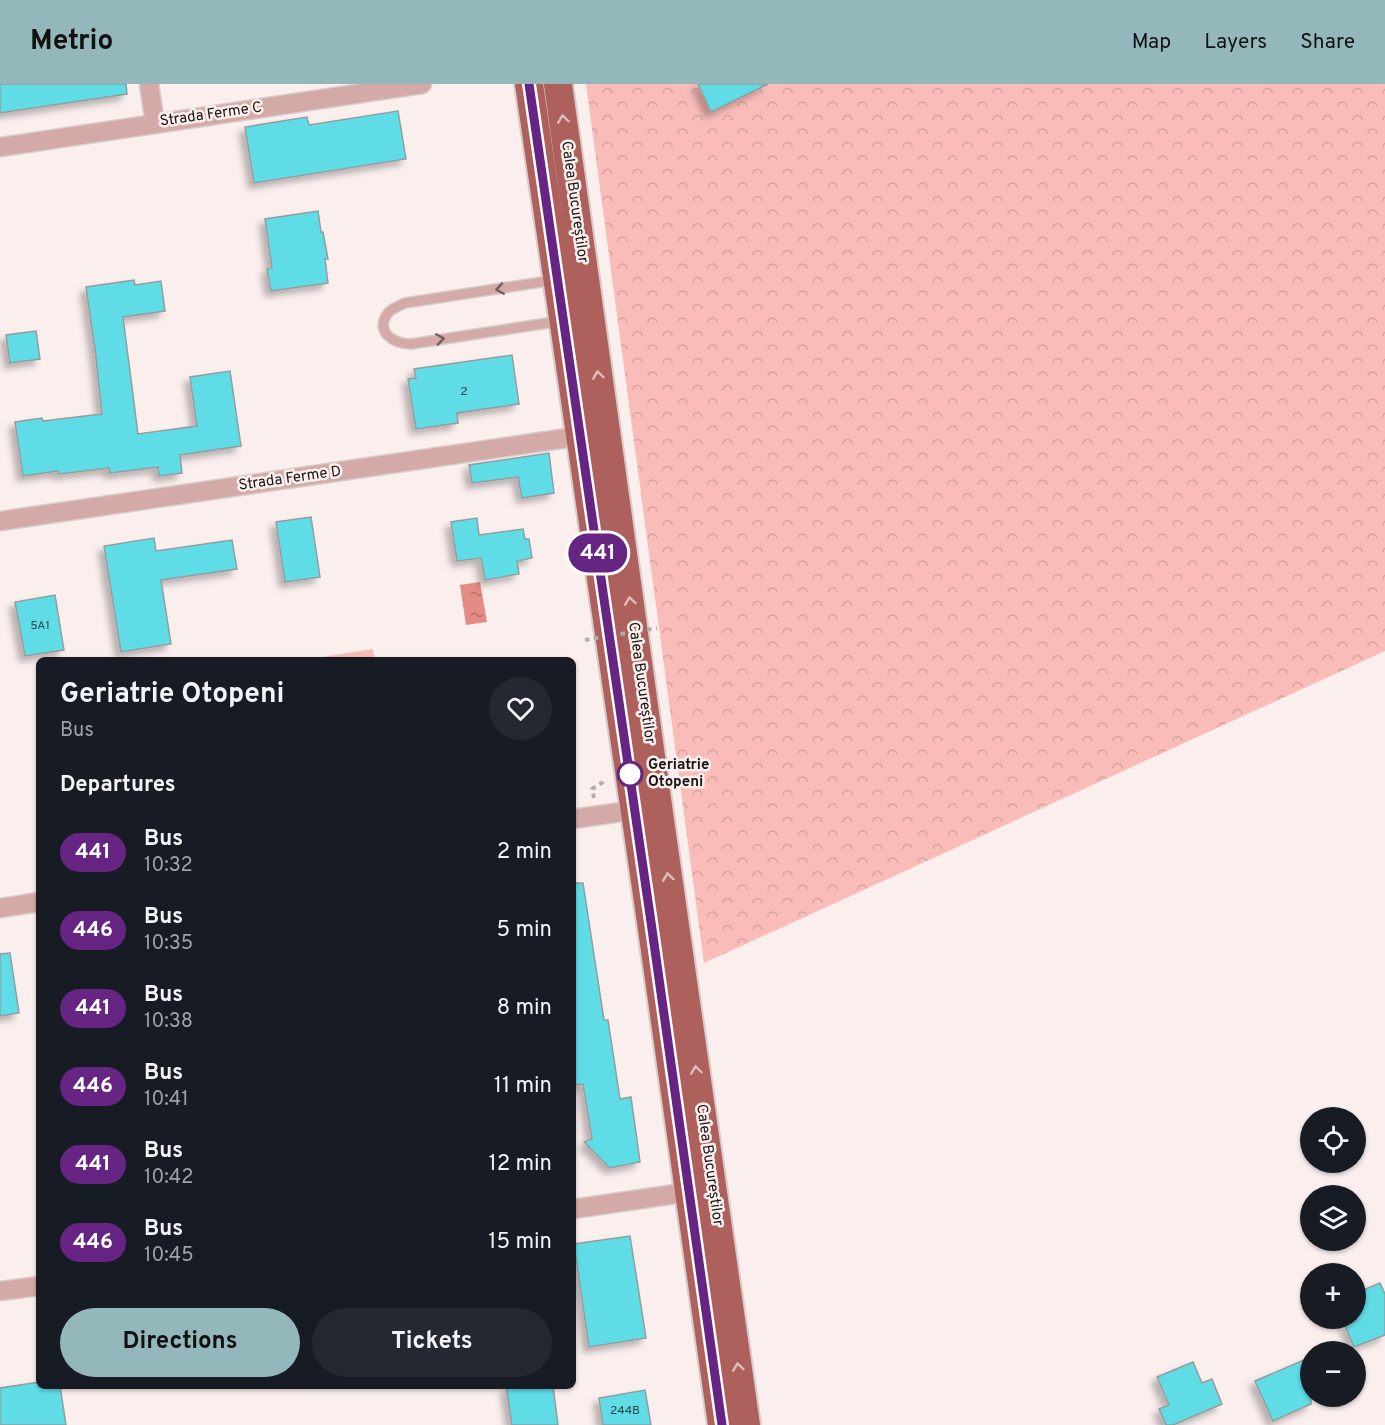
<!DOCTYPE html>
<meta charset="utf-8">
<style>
:root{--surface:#171b24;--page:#242831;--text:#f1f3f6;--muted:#9ea1a6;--accent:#94b7bc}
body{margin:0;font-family:Overpass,sans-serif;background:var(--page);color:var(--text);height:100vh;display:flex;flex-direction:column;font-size:22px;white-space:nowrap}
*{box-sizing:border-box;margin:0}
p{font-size:20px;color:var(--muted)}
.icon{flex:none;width:33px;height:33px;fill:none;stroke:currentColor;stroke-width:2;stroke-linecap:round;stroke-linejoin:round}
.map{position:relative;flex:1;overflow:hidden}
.details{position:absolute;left:36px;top:573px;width:540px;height:732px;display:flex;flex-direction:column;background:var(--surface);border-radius:9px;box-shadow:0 2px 4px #0004}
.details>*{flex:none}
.badge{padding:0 12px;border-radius:20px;font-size:21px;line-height:39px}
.fabs{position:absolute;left:1300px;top:1023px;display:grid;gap:12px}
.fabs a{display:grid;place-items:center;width:66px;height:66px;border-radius:50%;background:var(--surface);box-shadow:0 2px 4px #0004;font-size:30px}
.map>.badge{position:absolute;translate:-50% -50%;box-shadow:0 0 0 3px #fff}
h2{padding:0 24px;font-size:22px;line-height:54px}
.round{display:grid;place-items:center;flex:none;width:63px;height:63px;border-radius:32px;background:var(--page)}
.head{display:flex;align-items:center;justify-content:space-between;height:102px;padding:0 24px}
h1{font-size:28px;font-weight:700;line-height:45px}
.primary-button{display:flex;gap:12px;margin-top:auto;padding:12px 24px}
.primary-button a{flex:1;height:69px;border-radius:36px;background:var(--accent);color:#111;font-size:24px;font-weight:700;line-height:69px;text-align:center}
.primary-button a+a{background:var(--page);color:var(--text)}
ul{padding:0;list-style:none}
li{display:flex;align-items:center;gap:18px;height:78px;padding:0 24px}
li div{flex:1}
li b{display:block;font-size:22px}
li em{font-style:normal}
li .badge{min-width:66px;font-weight:700;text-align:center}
header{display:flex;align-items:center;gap:36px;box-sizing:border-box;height:84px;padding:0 30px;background:var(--accent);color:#111}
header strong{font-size:28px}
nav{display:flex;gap:33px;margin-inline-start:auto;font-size:21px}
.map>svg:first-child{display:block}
.forest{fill:url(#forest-crowns)}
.pitch{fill:#f9bcb8}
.water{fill:url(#water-ripples)}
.building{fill:#61dce7;stroke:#929d9e;stroke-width:1.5;filter:url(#shadow)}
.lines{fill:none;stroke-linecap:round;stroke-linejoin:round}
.service-casing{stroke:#d7cccb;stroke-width:12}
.minor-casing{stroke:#d7cccb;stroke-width:21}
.trunk-casing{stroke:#d7cccb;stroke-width:32}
.path{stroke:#b5acab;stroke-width:4;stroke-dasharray:4.5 4.5;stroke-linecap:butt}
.service{stroke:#d4aaa7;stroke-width:9}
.minor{stroke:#d4aaa7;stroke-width:18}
.trunk{stroke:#ae605c;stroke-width:28}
.path-bridge{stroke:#b5acab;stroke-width:4;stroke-dasharray:4.5 4.5;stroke-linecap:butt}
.oneway{stroke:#e0bdbb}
.oneway2{stroke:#76605e}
.line-casing{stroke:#fff;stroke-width:14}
.line{stroke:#662483;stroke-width:9}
.stop-dot{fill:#fff;stroke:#662483;stroke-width:3}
.labels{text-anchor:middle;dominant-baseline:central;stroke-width:5;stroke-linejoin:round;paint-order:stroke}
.number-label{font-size:12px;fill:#2a4749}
.street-label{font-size:15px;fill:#181514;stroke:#fbefee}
.stop-label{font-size:15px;font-weight:bold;fill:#181514;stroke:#fbefee;text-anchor:start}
</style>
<header>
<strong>Metrio</strong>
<nav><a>Map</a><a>Layers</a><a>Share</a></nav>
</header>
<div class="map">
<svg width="1385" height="1341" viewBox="0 0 1385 1341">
<defs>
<pattern id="forest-crowns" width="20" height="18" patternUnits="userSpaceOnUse" patternTransform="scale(1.5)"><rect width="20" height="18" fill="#f9bcb8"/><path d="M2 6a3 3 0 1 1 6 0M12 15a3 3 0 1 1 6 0" fill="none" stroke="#d5a19d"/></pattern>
<pattern id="water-ripples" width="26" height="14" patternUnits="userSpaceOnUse" patternTransform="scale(1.5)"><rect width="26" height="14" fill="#e58b86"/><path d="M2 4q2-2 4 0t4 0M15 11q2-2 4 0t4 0" fill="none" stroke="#b9706c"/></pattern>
<filter id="shadow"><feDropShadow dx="-5.5" dy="5.5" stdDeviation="3" flood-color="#0004"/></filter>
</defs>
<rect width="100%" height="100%" fill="#fbefee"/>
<polygon class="forest" points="586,0 1385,0 1385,567 704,879"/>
<polygon class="pitch" points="373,565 375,576 303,576"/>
<polygon class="water" points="480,498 487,538 466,541 460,501"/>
<g class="building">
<polygon points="0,0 126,0 127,10 0,29"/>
<polygon points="698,0 768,0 711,28"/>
<polygon points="398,27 406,75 254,99 245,43 307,33 309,41"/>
<polygon points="318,127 321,148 323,148 328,175 325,175 328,199 271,207 267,185 272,184 265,135"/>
<polygon points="134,196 135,201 161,197 165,227 123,233 138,350 197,342 190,293 230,287 241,362 180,371 182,389 159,392 158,383 110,389 109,384 59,390 58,387 23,392 15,338 42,334 43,337 102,330 95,265 86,203"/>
<polygon points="36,247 40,275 10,279 6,251"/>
<polygon points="512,271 519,320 457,329 458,339 416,345 408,295 416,294 414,285"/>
<polygon points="549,369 554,409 522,414 518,393 472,399 469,381"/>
<polygon points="311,433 320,493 285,498 276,438"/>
<polygon points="477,434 479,451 523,445 525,455 529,455 532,474 517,477 519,490 485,496 481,474 457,477 451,438"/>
<polygon points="154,454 156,467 232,456 237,485 161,496 171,560 121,568 104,462"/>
<polygon points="55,511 64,566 25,572 15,518"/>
<polygon points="573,799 583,799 604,936 608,936 620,1015 631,1013 640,1078 610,1084 584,1058 592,1055 583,1000 573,1001"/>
<polygon points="10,869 19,929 0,932 0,870"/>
<polygon points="630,1152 646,1254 589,1263 574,1160"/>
<polygon points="1380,1199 1385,1210 1385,1251 1354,1263 1345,1242 1356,1237 1356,1209"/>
<polygon points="1311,1273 1311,1320 1273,1337 1255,1297"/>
<polygon points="1193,1278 1202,1299 1212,1295 1222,1320 1173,1341 1166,1341 1159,1325 1169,1321 1157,1293"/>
<polygon points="39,1298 39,1302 60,1302 66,1341 0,1341 0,1304"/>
<polygon points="506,1302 553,1302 558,1341 512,1341"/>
<polygon points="645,1306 651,1341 603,1341 599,1314"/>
</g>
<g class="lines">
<g class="service-casing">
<path id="service" d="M555,196l-150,23c-6,3 -13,5 -17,10 -14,19 6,31 23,31l150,-23"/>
</g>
<g class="minor-casing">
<g id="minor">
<polyline points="149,0 155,40"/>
<polyline points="0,63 422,0"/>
<polyline points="0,437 581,352"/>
<polyline points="573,735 635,726"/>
<polyline points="0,824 39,818"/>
<polyline points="573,1125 689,1108"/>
<polyline points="0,1207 39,1202"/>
</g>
</g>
<g class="trunk-casing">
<g id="trunk">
<polyline points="529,0 651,838 722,1341"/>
<polyline points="558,0 653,687 746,1341"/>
</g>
</g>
<polyline class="path" points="594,714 592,705 603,698 605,695"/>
<use href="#service" class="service"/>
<use href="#minor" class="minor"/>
<use href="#trunk" class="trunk"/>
<polyline class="path-bridge" points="585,556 657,544"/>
</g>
<defs><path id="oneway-chevron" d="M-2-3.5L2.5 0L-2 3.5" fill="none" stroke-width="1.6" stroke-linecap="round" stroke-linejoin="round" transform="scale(1.5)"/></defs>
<g class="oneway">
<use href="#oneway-chevron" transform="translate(563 35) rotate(-98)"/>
<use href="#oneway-chevron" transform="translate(598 291) rotate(-98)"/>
<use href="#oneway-chevron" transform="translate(630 517) rotate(-98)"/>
<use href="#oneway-chevron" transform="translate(668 793) rotate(-98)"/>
<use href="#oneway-chevron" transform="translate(696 986) rotate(-98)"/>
<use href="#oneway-chevron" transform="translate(738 1283) rotate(-98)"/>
</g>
<g class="oneway2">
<use href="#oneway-chevron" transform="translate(500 205) rotate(171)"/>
<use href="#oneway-chevron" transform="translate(440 255) rotate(-9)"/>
</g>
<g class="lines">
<g class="line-casing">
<polyline id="line" points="529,0 651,838 722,1341"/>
</g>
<use href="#line" class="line"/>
</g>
<circle class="stop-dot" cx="630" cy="690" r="12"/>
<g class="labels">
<g class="number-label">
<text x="464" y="308">2</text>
<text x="40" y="542">5A1</text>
<text x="625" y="1327">244B</text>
</g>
<g class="street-label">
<text transform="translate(211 31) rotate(-8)">Strada Ferme C</text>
<text transform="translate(574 118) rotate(82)">Calea Bucureștilor</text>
<text transform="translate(290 395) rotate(-8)">Strada Ferme D</text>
<text transform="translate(641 599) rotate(82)">Calea Bucureștilor</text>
<text transform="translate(709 1081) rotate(82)">Calea Bucureștilor</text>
</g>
<g class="stop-label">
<text x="648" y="681">Geriatrie<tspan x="648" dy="17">Otopeni</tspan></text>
</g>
</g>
</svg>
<div class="fabs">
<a><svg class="icon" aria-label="locate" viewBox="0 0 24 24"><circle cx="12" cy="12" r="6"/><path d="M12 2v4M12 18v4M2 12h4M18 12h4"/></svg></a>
<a><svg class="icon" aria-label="layers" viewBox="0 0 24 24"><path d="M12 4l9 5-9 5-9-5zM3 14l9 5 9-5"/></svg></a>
<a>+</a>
<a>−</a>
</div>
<b class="badge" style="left:598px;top:469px;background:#662483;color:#fff">441</b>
<section class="details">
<div class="head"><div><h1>Geriatrie Otopeni</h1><p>Bus</p></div><a class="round"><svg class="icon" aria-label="heart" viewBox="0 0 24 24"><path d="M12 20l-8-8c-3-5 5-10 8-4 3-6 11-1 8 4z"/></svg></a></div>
<h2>Departures</h2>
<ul>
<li><span class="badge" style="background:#662483;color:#fff">441</span><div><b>Bus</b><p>10:32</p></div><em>2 min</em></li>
<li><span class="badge" style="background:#662483;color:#fff">446</span><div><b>Bus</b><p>10:35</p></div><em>5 min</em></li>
<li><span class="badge" style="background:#662483;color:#fff">441</span><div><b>Bus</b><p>10:38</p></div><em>8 min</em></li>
<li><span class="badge" style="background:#662483;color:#fff">446</span><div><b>Bus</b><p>10:41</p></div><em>11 min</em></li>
<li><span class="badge" style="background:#662483;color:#fff">441</span><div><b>Bus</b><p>10:42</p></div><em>12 min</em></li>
<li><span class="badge" style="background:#662483;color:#fff">446</span><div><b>Bus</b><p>10:45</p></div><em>15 min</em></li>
</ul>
<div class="primary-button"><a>Directions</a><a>Tickets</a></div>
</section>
</div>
